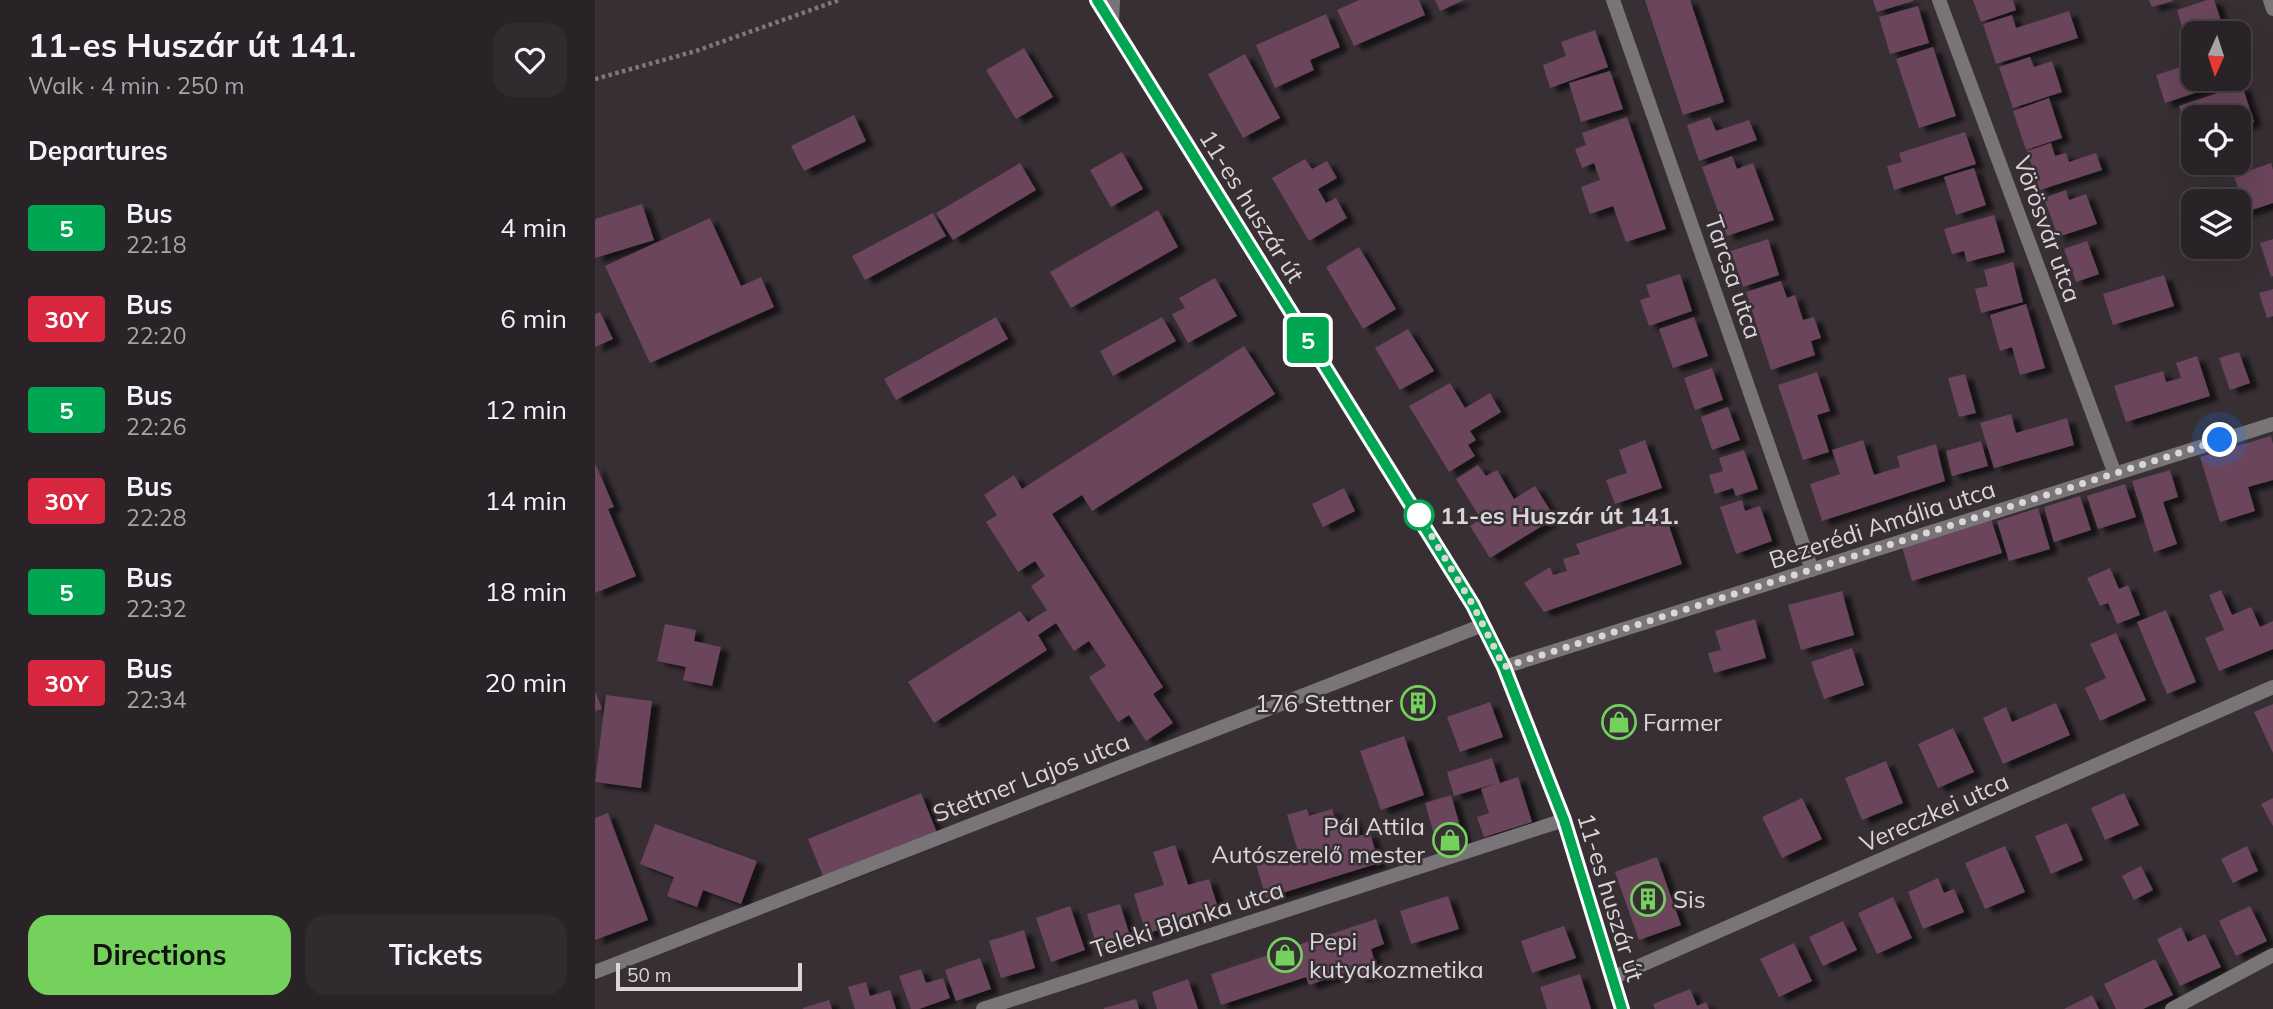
<!DOCTYPE html>
<meta charset="utf-8">
<style>
:root{--surface:#292327;--page:#312b2f;--text:#f1f3f6;--muted:#a5a4a7;--line:#454044;--accent:#74d25c}
body{margin:0;font-family:Mulish,sans-serif;background:var(--page);color:var(--text);height:100vh;display:flex;flex-direction:column;font-size:26px;white-space:nowrap}
*{box-sizing:border-box;margin:0}
p{font-size:23px;color:var(--muted)}
.icon{flex:none;width:38px;height:38px;fill:none;stroke:currentColor;stroke-width:2;stroke-linecap:round;stroke-linejoin:round}
.map{position:relative;flex:1;overflow:hidden}
.side{display:flex;flex-direction:column;background:var(--surface);width:595px}
.side>*{flex:none}
.badge{padding:0 14px;border-radius:5px;font-size:24px;line-height:46px}
.needle{width:46px;rotate:183deg}
.fabs{position:absolute;left:1586px;top:21px;display:grid;gap:14px}
.fabs a{display:grid;place-items:center;width:70px;height:70px;border-radius:14px;background:var(--surface);box-shadow:0 7px 28px #0002,0 0 0 2px var(--line);font-size:35px}
.scale{position:absolute;left:21px;bottom:18px;width:186px;box-sizing:border-box;padding-left:7px;border:4px solid #dad6d8;border-top:0;font-size:19px;line-height:24px;white-space:nowrap;color:#dad6d8;-webkit-text-stroke:5px #372f34;paint-order:stroke}
.you{position:absolute;width:35px;height:35px;margin:-18px;border:5px solid #fff;border-radius:50%;background:#1a73e8;box-shadow:0 0 0 10px #1a73e833}
.map>.badge{position:absolute;translate:-50% -50%;box-shadow:0 0 0 4px #fff}
h2{padding:0 28px;font-size:26px;line-height:63px}
.round{display:grid;place-items:center;flex:none;width:74px;height:74px;border-radius:21px;background:var(--page)}
.head{display:flex;align-items:center;justify-content:space-between;height:119px;padding:0 28px}
h1{font-size:33px;font-weight:700;line-height:52px}
.button{display:flex;gap:14px;margin-top:auto;padding:14px 28px}
.button a{flex:1;height:80px;border-radius:21px;background:var(--accent);color:#111;font-size:28px;font-weight:700;line-height:80px;text-align:center}
.button a+a{background:var(--page);color:var(--text)}
ul{padding:0;list-style:none}
li{display:flex;align-items:center;gap:21px;height:91px;padding:0 28px}
li div{flex:1}
li b{display:block;font-size:26px}
li em{font-style:normal}
li .badge{min-width:77px;font-weight:700;text-align:center}
main{display:flex;flex:1;min-height:0}
.map>svg:first-child{display:block}
.building{fill:#6a455c;filter:url(#shadow)}
.lines{fill:none;stroke-linecap:round;stroke-linejoin:round}
.path{stroke:#7e787c;stroke-width:4.5;stroke-dasharray:3.5 3.5;stroke-linecap:butt}
.minor{stroke:#787477;stroke-width:14}
.secondary{stroke:#a09a9d;stroke-width:14}
.line-casing{stroke:#fff;stroke-width:16}
.line{stroke:#00a651;stroke-width:10}
.walk{stroke:#dad6d8;stroke-width:7;stroke-dasharray:0 12.6}
.stop-dot{fill:#fff;stroke:#00a651;stroke-width:3.5}
.labels{text-anchor:middle;dominant-baseline:central;stroke-width:5;stroke-linejoin:round;paint-order:stroke}
.street-label{font-size:24px;fill:#dad6d8;stroke:#372f34}
.stop-label{font-size:24px;font-weight:bold;fill:#dad6d8;stroke:#372f34;text-anchor:start}
.poi-label{font-size:24px;fill:#dad6d8;stroke:#372f34;text-anchor:start}
</style>
<main>
<section class="side">
<div class="head"><div><h1>11-es Huszár út 141.</h1><p>Walk · 4 min · 250 m</p></div><a class="round"><svg class="icon" aria-label="heart" viewBox="0 0 24 24"><path d="M12 20l-8-8c-3-5 5-10 8-4 3-6 11-1 8 4z"/></svg></a></div>
<h2>Departures</h2>
<ul>
<li><span class="badge" style="background:#00a651;color:#fff">5</span><div><b>Bus</b><p>22:18</p></div><em>4 min</em></li>
<li><span class="badge" style="background:#d7263d;color:#fff">30Y</span><div><b>Bus</b><p>22:20</p></div><em>6 min</em></li>
<li><span class="badge" style="background:#00a651;color:#fff">5</span><div><b>Bus</b><p>22:26</p></div><em>12 min</em></li>
<li><span class="badge" style="background:#d7263d;color:#fff">30Y</span><div><b>Bus</b><p>22:28</p></div><em>14 min</em></li>
<li><span class="badge" style="background:#00a651;color:#fff">5</span><div><b>Bus</b><p>22:32</p></div><em>18 min</em></li>
<li><span class="badge" style="background:#d7263d;color:#fff">30Y</span><div><b>Bus</b><p>22:34</p></div><em>20 min</em></li>
</ul>
<div class="button"><a>Directions</a><a>Tickets</a></div>
</section>
<div class="map">
<svg width="1678" height="1009" viewBox="0 0 1678 1009">
<defs>
<filter id="shadow"><feDropShadow dx="8" dy="4.5" stdDeviation="2" flood-color="#0009"/></filter>
</defs>
<rect width="100%" height="100%" fill="#372f34"/>
<g class="building">
<polygon points="764,0 824,0 830,15 759,46 742,10"/>
<polygon points="840,0 869,0 845,11"/>
<polygon points="1050,0 1095,0 1129,102 1088,115"/>
<polygon points="1278,0 1318,0 1318,1 1282,12"/>
<polygon points="1378,0 1418,0 1421,10 1386,22"/>
<polygon points="1554,0 1578,0 1578,1 1557,7"/>
<polygon points="1612,0 1619,0 1630,32 1598,33 1598,42 1592,44 1582,10"/>
<polygon points="1323,6 1334,43 1295,54 1284,17"/>
<polygon points="1474,11 1483,38 1401,64 1388,24 1417,15 1421,28"/>
<polygon points="731,14 745,47 715,60 719,70 680,88 661,45"/>
<polygon points="1000,30 1013,67 955,88 948,65 971,56 966,42"/>
<polygon points="1338,47 1361,116 1324,128 1301,59"/>
<polygon points="429,48 458,97 421,119 391,70"/>
<polygon points="650,54 685,118 648,138 613,74"/>
<polygon points="1435,57 1439,67 1457,61 1467,92 1418,108 1404,67"/>
<polygon points="1598,63 1598,79 1642,79 1570,103 1561,75"/>
<polygon points="1015,71 1028,109 986,122 974,83"/>
<polygon points="1647,85 1659,122 1643,128 1643,117 1598,117 1597,146 1584,106"/>
<polygon points="1454,98 1467,138 1431,150 1418,111"/>
<polygon points="259,115 271,141 209,171 196,146"/>
<polygon points="1032,117 1071,229 1031,242 1018,206 995,214 986,187 1005,180 999,163 987,168 980,149 991,145 987,133"/>
<polygon points="1115,117 1121,131 1154,120 1162,140 1104,161 1092,125"/>
<polygon points="1370,132 1381,164 1299,190 1292,166 1307,162 1304,153"/>
<polygon points="1456,143 1460,156 1471,153 1474,162 1501,153 1507,170 1445,190 1432,151"/>
<polygon points="527,152 548,189 516,207 495,170"/>
<polygon points="1137,156 1142,169 1158,163 1179,220 1132,236 1107,167"/>
<polygon points="710,159 717,169 732,161 742,178 723,189 731,203 741,198 752,218 714,241 677,178"/>
<polygon points="425,163 441,190 358,240 341,213"/>
<polygon points="1676,163 1678,170 1678,203 1651,212 1639,176"/>
<polygon points="1379,168 1391,205 1361,215 1349,177"/>
<polygon points="1471,190 1474,200 1491,194 1502,224 1463,237 1449,198"/>
<polygon points="47,204 59,240 0,258 0,219"/>
<polygon points="563,210 583,247 476,308 455,272"/>
<polygon points="338,213 351,236 270,280 257,256"/>
<polygon points="1399,215 1410,252 1372,262 1369,251 1357,254 1349,229"/>
<polygon points="115,218 146,286 166,277 179,307 55,363 10,266"/>
<polygon points="1173,239 1184,275 1148,287 1136,251"/>
<polygon points="1678,239 1678,276 1676,277 1665,243"/>
<polygon points="1492,241 1504,274 1481,282 1469,249"/>
<polygon points="764,247 801,309 768,329 731,267"/>
<polygon points="1418,262 1428,302 1386,313 1380,289 1393,286 1389,270"/>
<polygon points="1085,274 1097,311 1054,326 1045,300 1055,297 1051,285"/>
<polygon points="1569,275 1579,306 1518,325 1508,294"/>
<polygon points="620,278 642,316 593,343 577,314 590,308 584,298"/>
<polygon points="1186,281 1192,298 1200,295 1208,320 1219,317 1226,338 1216,341 1220,355 1176,370 1151,292"/>
<polygon points="1678,289 1678,316 1672,318 1664,293"/>
<polygon points="1431,304 1450,368 1425,375 1417,347 1405,351 1395,315"/>
<polygon points="5,312 18,339 0,347 0,314"/>
<polygon points="401,317 413,339 301,400 289,379"/>
<polygon points="567,317 581,341 518,376 505,351"/>
<polygon points="1099,317 1113,356 1078,368 1064,329"/>
<polygon points="813,329 839,371 805,390 780,348"/>
<polygon points="649,346 680,394 497,511 487,495 457,514 568,687 558,694 578,723 551,741 534,715 523,722 494,677 511,666 494,641 479,651 461,623 443,635 452,650 339,723 313,682 425,611 433,622 452,610 436,586 450,576 440,561 423,572 391,522 402,515 389,495 419,475 427,489"/>
<polygon points="1644,352 1655,383 1635,390 1624,358"/>
<polygon points="1602,356 1615,396 1531,422 1519,386 1568,371 1571,382 1586,378 1581,363"/>
<polygon points="1117,368 1128,400 1100,410 1089,378"/>
<polygon points="1222,372 1235,411 1222,415 1234,452 1208,460 1183,385"/>
<polygon points="1370,374 1381,413 1364,417 1353,378"/>
<polygon points="855,383 870,408 895,393 906,412 875,431 881,440 873,445 880,456 854,472 814,406"/>
<polygon points="1133,407 1145,440 1117,450 1106,417"/>
<polygon points="1416,414 1421,433 1472,418 1479,445 1399,468 1385,423"/>
<polygon points="1676,436 1678,444 1678,480 1653,487 1660,511 1625,522 1605,457"/>
<polygon points="1050,440 1067,488 1020,504 1011,480 1032,473 1024,450"/>
<polygon points="1268,440 1279,475 1305,467 1302,456 1341,444 1350,481 1227,521 1215,484 1245,474 1237,450"/>
<polygon points="1386,441 1393,466 1357,476 1351,451"/>
<polygon points="1149,450 1163,489 1141,496 1138,488 1120,494 1114,475 1128,471 1124,458"/>
<polygon points="0,463 19,507 13,509 41,576 0,593"/>
<polygon points="883,465 891,476 902,470 919,499 940,486 960,518 895,558 875,526 886,519 861,479"/>
<polygon points="1575,470 1583,497 1568,502 1582,544 1559,552 1537,481"/>
<polygon points="1530,484 1541,517 1503,529 1492,496"/>
<polygon points="749,488 760,511 728,527 717,504"/>
<polygon points="1485,496 1496,530 1459,542 1449,507"/>
<polygon points="1147,500 1150,511 1165,506 1177,541 1141,554 1125,507"/>
<polygon points="1443,508 1455,549 1414,561 1402,521"/>
<polygon points="1070,514 1087,564 949,612 929,583 955,567 958,575 972,571 968,559 985,554 981,544"/>
<polygon points="1396,519 1407,553 1317,581 1307,547"/>
<polygon points="1515,568 1524,589 1533,585 1545,615 1522,624 1513,603 1505,606 1492,578"/>
<polygon points="1626,590 1637,615 1656,607 1665,627 1678,621 1678,649 1624,671 1610,638 1629,630 1614,595"/>
<polygon points="1247,591 1259,635 1206,650 1193,605"/>
<polygon points="1571,610 1601,682 1572,694 1542,622"/>
<polygon points="1160,619 1171,658 1119,673 1113,653 1126,650 1120,631"/>
<polygon points="70,624 101,630 99,641 126,647 117,686 88,680 91,667 62,661"/>
<polygon points="1521,633 1551,700 1505,721 1490,688 1511,678 1495,644"/>
<polygon points="1257,648 1269,685 1229,699 1216,662"/>
<polygon points="0,691 7,709 0,711"/>
<polygon points="830,693 835,706 816,713 811,700"/>
<polygon points="11,695 57,701 46,788 0,782"/>
<polygon points="895,702 908,737 865,752 852,717"/>
<polygon points="1461,703 1475,735 1408,764 1388,718 1411,707 1417,722"/>
<polygon points="1678,704 1678,753 1659,712"/>
<polygon points="1358,728 1379,772 1343,788 1323,744"/>
<polygon points="809,736 829,795 786,810 765,751"/>
<polygon points="897,758 905,783 923,777 937,822 889,837 882,817 894,813 886,789 902,783 859,796 852,772"/>
<polygon points="1291,761 1308,803 1267,820 1250,778"/>
<polygon points="326,793 343,835 230,881 213,839"/>
<polygon points="1529,793 1544,825 1510,840 1496,808"/>
<polygon points="856,795 869,840 843,848 830,803"/>
<polygon points="1207,798 1227,839 1187,858 1167,817"/>
<polygon points="1678,798 1678,826 1666,804"/>
<polygon points="712,809 714,816 737,809 741,822 757,817 763,836 775,833 784,863 671,898 660,861 702,848 692,815"/>
<polygon points="13,813 53,920 0,940 0,818"/>
<polygon points="1472,823 1488,860 1456,874 1440,836"/>
<polygon points="60,824 162,861 146,904 108,890 102,907 72,896 79,877 45,864"/>
<polygon points="580,845 593,885 614,879 624,911 551,934 539,894 569,885 558,852"/>
<polygon points="1410,846 1430,892 1390,909 1370,863"/>
<polygon points="1652,846 1663,871 1638,883 1626,859"/>
<polygon points="1062,857 1086,925 1044,940 1020,872"/>
<polygon points="1546,866 1558,890 1539,900 1527,876"/>
<polygon points="1343,878 1349,893 1359,889 1369,912 1328,929 1313,892"/>
<polygon points="853,896 864,929 816,944 805,911"/>
<polygon points="1298,897 1317,938 1282,954 1263,913"/>
<polygon points="525,904 536,939 503,950 492,914"/>
<polygon points="475,906 490,950 456,962 441,918"/>
<polygon points="1655,906 1672,941 1641,956 1624,921"/>
<polygon points="781,919 789,944 776,949 783,972 764,978 761,969 714,985 711,977 626,1005 616,974"/>
<polygon points="1248,921 1262,950 1228,966 1214,937"/>
<polygon points="969,926 981,958 937,973 926,941"/>
<polygon points="1586,927 1593,942 1610,934 1626,967 1585,986 1562,939"/>
<polygon points="429,930 440,968 406,978 394,941"/>
<polygon points="1199,943 1217,981 1184,997 1165,959"/>
<polygon points="385,958 396,989 361,1001 350,970"/>
<polygon points="1560,959 1578,995 1548,1009 1521,1009 1509,984"/>
<polygon points="326,969 331,983 348,978 355,998 324,1009 316,1009 304,976"/>
<polygon points="985,974 996,1009 952,1009 945,987"/>
<polygon points="593,979 603,1009 562,1009 557,992"/>
<polygon points="271,982 275,996 295,990 301,1009 260,1009 253,987"/>
<polygon points="1095,989 1102,1006 1111,1002 1114,1009 1060,1009 1058,1004"/>
<polygon points="1497,995 1504,1009 1469,1009"/>
<polygon points="541,999 544,1009 509,1009 509,1008"/>
<polygon points="234,1000 237,1009 208,1009 208,1008"/>
</g>
<g class="lines">
<polyline class="path" points="0,79 101,51 244,0"/>
<g class="minor">
<polyline points="1018,0 1217,570"/>
<polyline points="1344,0 1520,474"/>
<polyline points="1675,0 1678,9"/>
<polyline points="517,26 518,0"/>
<polyline points="909,667 1678,424"/>
<polyline points="0,972 888,625"/>
<polyline points="1017,978 1678,687"/>
<polyline points="388,1009 969,820"/>
<polyline points="1577,1009 1678,955"/>
</g>
<polyline class="secondary" points="502,0 878,605 909,667 969,820 1027,1009"/>
</g>
<g class="lines">
<g class="line-casing">
<polyline id="line" points="502,0 878,605 909,667 969,820 1027,1009"/>
</g>
<use href="#line" class="line"/>
<polyline class="walk" points="824,515 878,605 909,667 1625,440"/>
</g>
<defs>
<g id="building-ring" transform="scale(1.75)"><circle r="9.5" fill="#372f34" stroke="#74d25c" stroke-width="1.5"/><path d="M-4-6H4V6H1V3H-1V6H-4ZM-2.5-4.3h1.7v1.8h-1.7ZM.8-4.3h1.7v1.8H.8ZM-2.5-1h1.7V.8h-1.7ZM.8-1h1.7V.8H.8Z" fill="#74d25c"/></g>
<g id="shop-ring" transform="scale(1.75)"><circle r="9.5" fill="#372f34" stroke="#74d25c" stroke-width="1.5"/><path d="M-5-2.5h2.3a2.7 3.5 0 0 1 5.4 0H5L5.5 6h-11ZM-1.5-2.5h3a1.5 2.3 0 0 0-3 0Z" fill="#74d25c"/></g>
</defs>
<g fill-rule="evenodd">
<use href="#building-ring" x="823" y="703"/>
<use href="#shop-ring" x="1024" y="722"/>
<use href="#shop-ring" x="855" y="840"/>
<use href="#building-ring" x="1053" y="899"/>
<use href="#shop-ring" x="690" y="955"/>
</g>
<circle class="stop-dot" cx="824" cy="515" r="14"/>
<g class="labels">
<g class="street-label">
<text transform="translate(657 206) rotate(58)">11-es huszár út</text>
<text transform="translate(1453 229) rotate(70)">Vörösvár utca</text>
<text transform="translate(1139 277) rotate(71)">Tarcsa utca</text>
<text transform="translate(1287 524) rotate(-18)">Bezerédi Amália utca</text>
<text transform="translate(436 777) rotate(-21)">Stettner Lajos utca</text>
<text transform="translate(1339 812) rotate(-24)">Vereczkei utca</text>
<text transform="translate(1016 897) rotate(73)">11-es huszár út</text>
<text transform="translate(592 919) rotate(-18)">Teleki Blanka utca</text>
</g>
<g class="stop-label">
<text x="845" y="515">11-es Huszár út 141.</text>
</g>
<g class="poi-label">
<text x="798" y="703" text-anchor="end">176 Stettner</text>
<text x="1048" y="722">Farmer</text>
<text x="830" y="826" text-anchor="end">Pál Attila<tspan x="830" dy="28">Autószerelő mester</tspan></text>
<text x="1078" y="899">Sis</text>
<text x="714" y="941">Pepi<tspan x="714" dy="28">kutyakozmetika</tspan></text>
</g>
</g>
</svg>
<div class="fabs">
<a><svg class="needle" viewBox="-14 -14 28 28"><path d="M0-13l5 13h-10z" fill="#e53935"/><path d="M0 13l5-13h-10z" fill="#a5a4a7"/></svg></a>
<a><svg class="icon" aria-label="locate" viewBox="0 0 24 24"><circle cx="12" cy="12" r="6"/><path d="M12 2v4M12 18v4M2 12h4M18 12h4"/></svg></a>
<a><svg class="icon" aria-label="layers" viewBox="0 0 24 24"><path d="M12 4l9 5-9 5-9-5zM3 14l9 5 9-5"/></svg></a>
</div>
<div class="scale">50 m</div>
<div class="you" style="left:1625px;top:440px"></div>
<b class="badge" style="left:713px;top:340px;background:#00a651;color:#fff">5</b>
</div>
</main>
